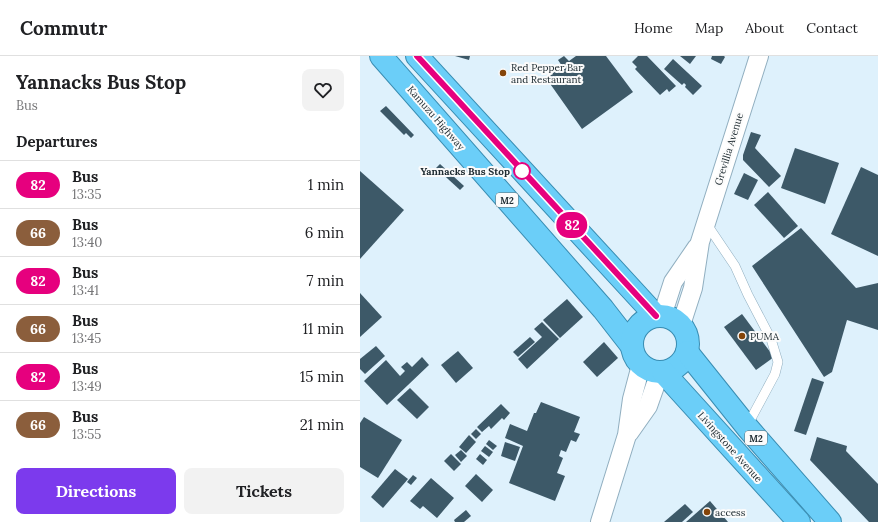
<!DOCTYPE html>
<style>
:root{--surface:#fff;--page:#f2f2f2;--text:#202124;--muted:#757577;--line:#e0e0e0;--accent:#7c3aed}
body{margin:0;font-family:Lora,serif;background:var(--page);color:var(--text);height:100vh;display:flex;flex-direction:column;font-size:15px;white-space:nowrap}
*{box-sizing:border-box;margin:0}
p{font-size:13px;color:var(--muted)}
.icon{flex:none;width:22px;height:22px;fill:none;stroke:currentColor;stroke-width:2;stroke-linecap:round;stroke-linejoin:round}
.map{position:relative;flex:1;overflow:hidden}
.details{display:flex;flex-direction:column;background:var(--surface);width:360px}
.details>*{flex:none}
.badge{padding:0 8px;border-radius:13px;font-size:14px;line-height:26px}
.map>.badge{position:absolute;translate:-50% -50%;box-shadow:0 0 0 2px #fff}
h2{padding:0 16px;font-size:15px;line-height:36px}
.round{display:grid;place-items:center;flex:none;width:42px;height:42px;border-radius:8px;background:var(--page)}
.summary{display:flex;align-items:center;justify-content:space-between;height:68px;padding:0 16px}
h1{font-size:19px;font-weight:800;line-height:30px}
.action{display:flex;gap:8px;margin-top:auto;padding:8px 16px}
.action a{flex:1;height:46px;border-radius:8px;background:var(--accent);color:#fff;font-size:16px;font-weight:800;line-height:46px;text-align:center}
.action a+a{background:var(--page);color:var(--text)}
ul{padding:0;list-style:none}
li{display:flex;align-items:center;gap:12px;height:48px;padding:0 16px;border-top:1px solid var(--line)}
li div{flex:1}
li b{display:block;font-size:15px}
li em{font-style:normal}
li .badge{min-width:44px;font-weight:700;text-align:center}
header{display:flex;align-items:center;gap:24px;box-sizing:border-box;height:56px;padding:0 20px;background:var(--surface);border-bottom:1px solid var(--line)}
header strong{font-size:19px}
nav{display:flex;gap:22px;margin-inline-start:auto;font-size:14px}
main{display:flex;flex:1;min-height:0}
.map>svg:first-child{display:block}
.building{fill:#3d5968}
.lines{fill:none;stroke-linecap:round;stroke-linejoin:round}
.service-casing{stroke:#91afc0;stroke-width:10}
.minor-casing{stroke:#91afc0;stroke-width:20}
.trunk-casing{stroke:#398db2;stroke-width:24}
.service{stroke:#fff;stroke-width:9}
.minor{stroke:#fff;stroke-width:18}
.trunk{stroke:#6bcef8;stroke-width:22}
.line-casing{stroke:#fff;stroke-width:9}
.line{stroke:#e6007e;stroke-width:6}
.poi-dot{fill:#844409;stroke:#fbfbfb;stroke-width:1.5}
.stop-dot{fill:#fff;stroke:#e6007e;stroke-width:2}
.labels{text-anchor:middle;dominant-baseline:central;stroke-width:4;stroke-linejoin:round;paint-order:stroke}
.shield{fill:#fbfbfb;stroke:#626b6f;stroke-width:1}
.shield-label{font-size:9px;font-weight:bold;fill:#202d33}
.poi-label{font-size:10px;fill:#202d33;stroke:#fbfbfb;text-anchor:start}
.street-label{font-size:10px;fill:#202d33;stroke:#fbfbfb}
.stop-label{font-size:10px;font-weight:bold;fill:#202d33;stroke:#fbfbfb;text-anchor:end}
</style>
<header>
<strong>Commutr</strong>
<nav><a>Home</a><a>Map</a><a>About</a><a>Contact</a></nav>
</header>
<main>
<section class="details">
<div class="summary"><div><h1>Yannacks Bus Stop</h1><p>Bus</p></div><a class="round"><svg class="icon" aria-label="heart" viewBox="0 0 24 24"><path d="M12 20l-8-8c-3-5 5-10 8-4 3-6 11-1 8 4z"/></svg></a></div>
<h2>Departures</h2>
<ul>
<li><span class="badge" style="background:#e6007e;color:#fff">82</span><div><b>Bus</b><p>13:35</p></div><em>1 min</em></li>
<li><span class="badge" style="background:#8b5e3c;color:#fff">66</span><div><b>Bus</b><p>13:40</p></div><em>6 min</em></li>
<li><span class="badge" style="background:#e6007e;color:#fff">82</span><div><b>Bus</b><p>13:41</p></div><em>7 min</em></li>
<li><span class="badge" style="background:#8b5e3c;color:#fff">66</span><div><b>Bus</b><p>13:45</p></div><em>11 min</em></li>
<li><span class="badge" style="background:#e6007e;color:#fff">82</span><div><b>Bus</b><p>13:49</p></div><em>15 min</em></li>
<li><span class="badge" style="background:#8b5e3c;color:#fff">66</span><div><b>Bus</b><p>13:55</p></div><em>21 min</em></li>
</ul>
<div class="action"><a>Directions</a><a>Tickets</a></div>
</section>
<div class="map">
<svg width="518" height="466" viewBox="0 0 518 466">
<rect width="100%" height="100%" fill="#def1fc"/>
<g class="building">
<polygon points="95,0 110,0 109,4"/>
<polygon points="204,0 209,5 216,0 246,0 273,36 222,73 186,22 202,10 198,4"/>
<polygon points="278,0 287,0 316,30 309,36 307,33 300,39 275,13 277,11 272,6"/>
<polygon points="320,0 336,0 330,8"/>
<polygon points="352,0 364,0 365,1 361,8 351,3"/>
<polygon points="313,3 342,30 333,39 325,31 326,29 324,27 322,29 304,13"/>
<polygon points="26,50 54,79 51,82 46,77 44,79 20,55"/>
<polygon points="391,76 401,79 395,92 421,120 409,131 383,104 383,99"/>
<polygon points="435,92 479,107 465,148 421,132"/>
<polygon points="80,108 104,130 100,134 76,112"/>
<polygon points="501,111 518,119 518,200 471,178"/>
<polygon points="0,115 44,154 0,203"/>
<polygon points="384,117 398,124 388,144 374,138"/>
<polygon points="408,136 438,170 424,182 394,149"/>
<polygon points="441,172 496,232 518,227 518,274 487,264 472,316 464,321 392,210"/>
<polygon points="0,237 22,261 0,281"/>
<polygon points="207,243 223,261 200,282 183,264"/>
<polygon points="382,258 414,301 396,314 364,271"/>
<polygon points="182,266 199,283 167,313 158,303 182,281 174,273"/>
<polygon points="170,281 175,286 158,301 153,296"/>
<polygon points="244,286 258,302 237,321 223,306"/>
<polygon points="16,290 25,300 5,318 0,313 0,303"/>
<polygon points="98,295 113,312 96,327 81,309"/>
<polygon points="62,301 69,309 27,349 4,325 26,304 40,320 45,315 41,311 47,306 52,311"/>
<polygon points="452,322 464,326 446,379 434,375"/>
<polygon points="50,332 69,351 57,363 37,344"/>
<polygon points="181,346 220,361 214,376 220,378 216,386 211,384 206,396 201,394 199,400 203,402 197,417 205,420 195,445 149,427 163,390 145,382 150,368 167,375 174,357 176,357"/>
<polygon points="141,348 150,357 144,364 142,362 131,373 129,370 122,376 117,371"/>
<polygon points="4,361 42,384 18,422 0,411 0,367"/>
<polygon points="116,373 121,378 116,383 111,378"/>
<polygon points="109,379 116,386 106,397 99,391"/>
<polygon points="457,381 487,390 486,395 518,428 518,466 509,466 450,404"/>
<polygon points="129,384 137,390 133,394 126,388"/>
<polygon points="145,386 160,391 155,405 141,400"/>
<polygon points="125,390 133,396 129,401 121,395"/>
<polygon points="101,394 107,400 101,406 95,399"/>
<polygon points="91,398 101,408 94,415 84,405"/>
<polygon points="120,398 127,404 123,409 116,403"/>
<polygon points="35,413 48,423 23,452 11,441"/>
<polygon points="116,418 133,434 122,446 105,430"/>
<polygon points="53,419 57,422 51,429 47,426"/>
<polygon points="71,422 94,442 77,462 63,450 60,453 50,445"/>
<polygon points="350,445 368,466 326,466"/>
<polygon points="325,448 333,456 322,466 304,466"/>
<polygon points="106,454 111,460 104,466 95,466 94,464"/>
</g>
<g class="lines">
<g class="service-casing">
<polyline id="service" points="346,167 375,210 388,239 411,283 418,306 415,318 387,370"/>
</g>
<g class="minor-casing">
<g id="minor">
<polyline points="302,260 313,226 337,191"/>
<polyline points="321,269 333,232 340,186 399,0"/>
<polyline points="269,377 288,350 300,316"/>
<polyline points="240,466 267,379 272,343 281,309"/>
</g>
</g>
<g class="trunk-casing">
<g id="trunk">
<polyline points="21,0 243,253 271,289"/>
<polyline points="57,0 296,260"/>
<circle cx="300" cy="288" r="28"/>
<polyline points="327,296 387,371 470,466"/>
<polyline points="303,316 439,466"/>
</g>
</g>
<use href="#service" class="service"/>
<use href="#minor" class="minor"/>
<use href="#trunk" class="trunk"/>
</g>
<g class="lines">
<g class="line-casing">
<polyline id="line" points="57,0 296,260"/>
</g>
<use href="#line" class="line"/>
</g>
<g class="poi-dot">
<circle cx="143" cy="17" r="4"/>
<circle cx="382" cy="280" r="4"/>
<circle cx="347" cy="456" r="4"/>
</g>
<circle class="stop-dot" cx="162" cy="115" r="8"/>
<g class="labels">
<g class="shield">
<rect x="136" y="137" width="22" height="14" rx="3"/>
<rect x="385" y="375" width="22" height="14" rx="3"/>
</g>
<g class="shield-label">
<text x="147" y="144">M2</text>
<text x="396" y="382">M2</text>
</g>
<g class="poi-label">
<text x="151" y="11">Red Pepper Bar<tspan x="151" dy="12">and Restaurant</tspan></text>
<text x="390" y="280">PUMA</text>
<text x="355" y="456">access</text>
</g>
<g class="street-label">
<text transform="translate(76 62) rotate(49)">Kamuzu Highway</text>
<text transform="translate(369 93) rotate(-73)">Grevillia Avenue</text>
<text transform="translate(370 391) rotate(48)">Livingstone Avenue</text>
</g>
<g class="stop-label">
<text x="150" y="115">Yannacks Bus Stop</text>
</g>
</g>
</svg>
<b class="badge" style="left:212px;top:169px;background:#e6007e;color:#fff">82</b>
</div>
</main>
